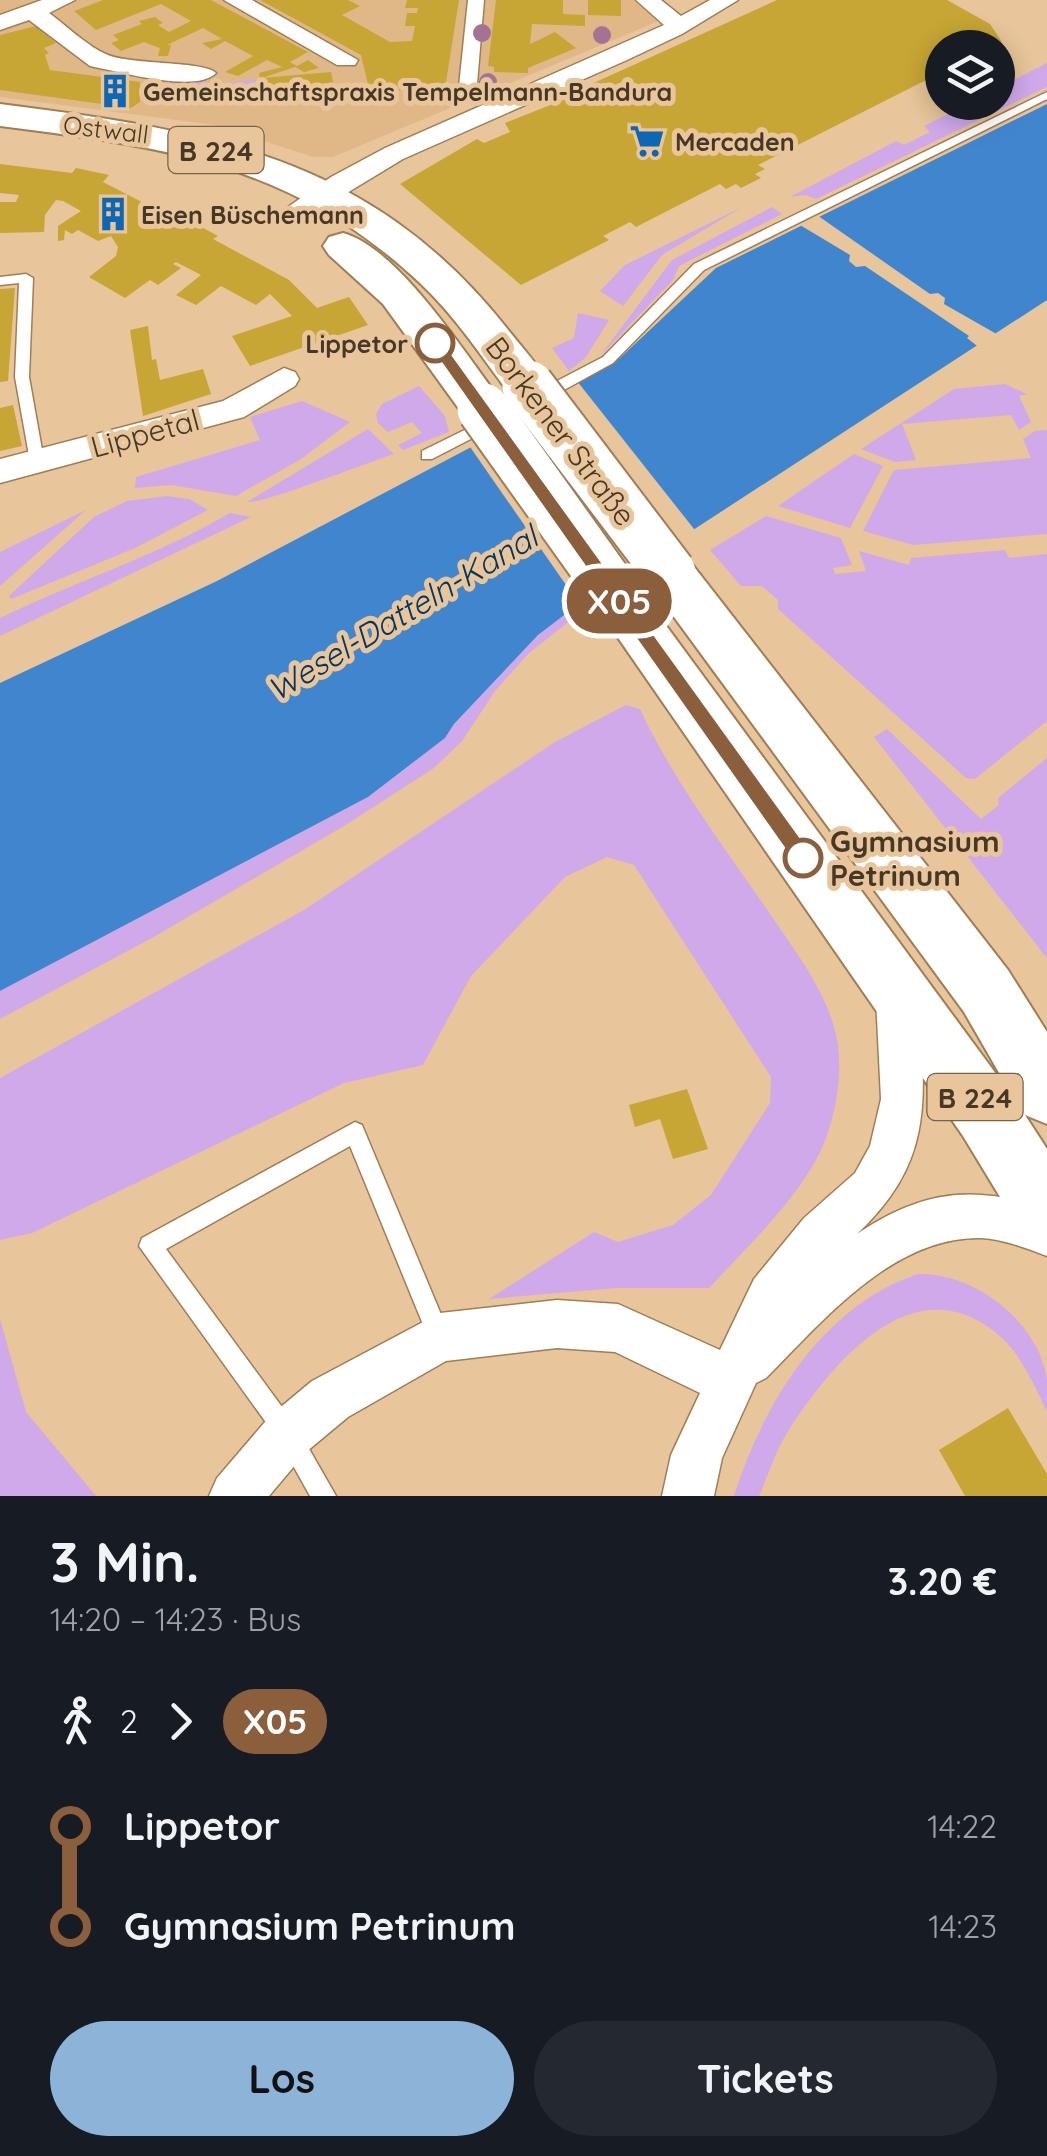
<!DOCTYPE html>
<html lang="de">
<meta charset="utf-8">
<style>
:root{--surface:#171b24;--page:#242831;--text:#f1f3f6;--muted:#9ea1a6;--accent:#8bb4d8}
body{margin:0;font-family:Quicksand,sans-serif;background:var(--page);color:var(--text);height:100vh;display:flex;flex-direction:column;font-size:38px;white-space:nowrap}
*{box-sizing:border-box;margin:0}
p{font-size:32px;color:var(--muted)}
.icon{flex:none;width:55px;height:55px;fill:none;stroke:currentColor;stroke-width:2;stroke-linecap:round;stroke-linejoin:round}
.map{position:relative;height:1496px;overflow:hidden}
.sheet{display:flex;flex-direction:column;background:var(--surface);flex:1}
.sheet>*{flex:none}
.badge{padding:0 20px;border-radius:32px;font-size:35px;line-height:65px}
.buttons{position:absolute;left:925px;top:30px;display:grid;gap:20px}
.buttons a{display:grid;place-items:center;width:90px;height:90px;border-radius:50%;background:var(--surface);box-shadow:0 5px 25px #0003;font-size:50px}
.map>.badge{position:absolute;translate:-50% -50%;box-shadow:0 0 0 5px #fff}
.legs{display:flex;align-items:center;gap:15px;height:110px;padding:0 50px;font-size:32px}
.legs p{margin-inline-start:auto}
.headline{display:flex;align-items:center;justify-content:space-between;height:170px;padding:0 50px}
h1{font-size:55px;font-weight:700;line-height:75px}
.primary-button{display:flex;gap:20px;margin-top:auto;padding:20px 50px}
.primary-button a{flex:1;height:115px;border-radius:60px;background:var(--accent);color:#111;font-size:40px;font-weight:700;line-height:115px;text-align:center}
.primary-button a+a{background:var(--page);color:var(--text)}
ul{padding:0 50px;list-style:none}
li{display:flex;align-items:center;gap:35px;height:100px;font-size:38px}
li i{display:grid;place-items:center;width:15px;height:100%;margin:0 12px;background:currentColor}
li i::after{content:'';width:25px;height:25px;margin:-12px;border:8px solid;border-radius:50%;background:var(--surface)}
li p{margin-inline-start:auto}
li:first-child i{background:linear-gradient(#0000 50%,currentColor 0)}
li:last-child i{background:linear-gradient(currentColor 50%,#0000 0)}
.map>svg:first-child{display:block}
.built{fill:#e0b887}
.green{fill:#d0a9ea}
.water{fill:#4086cf}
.pier{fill:#e8c59a}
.building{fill:#c7a635}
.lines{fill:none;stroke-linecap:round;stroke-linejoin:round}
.service-casing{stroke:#9f7e56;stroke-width:3}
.pedestrian-casing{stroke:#9f7e56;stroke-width:3}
.minor-casing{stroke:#9f7e56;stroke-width:3}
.primary-casing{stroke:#9f7e56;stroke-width:4}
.service{fill:#fff;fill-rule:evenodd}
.pedestrian{fill:#fff;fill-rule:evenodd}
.minor{fill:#fff;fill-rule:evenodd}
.primary{fill:#fff;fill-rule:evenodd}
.primary-bridge-casing{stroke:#9f7e56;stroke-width:55;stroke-linecap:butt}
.primary-bridge{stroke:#fff;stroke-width:51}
.tree{fill:#a57295}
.line-1{fill:#8b5e3c;stroke:#fff;stroke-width:2.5}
.stop-1-dot{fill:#fff;stroke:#8b5e3c;stroke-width:5}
.labels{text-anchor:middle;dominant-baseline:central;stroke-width:10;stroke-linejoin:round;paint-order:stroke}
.far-poi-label{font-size:25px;font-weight:bold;fill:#463827;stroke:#e8c59a;text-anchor:start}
.far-street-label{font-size:25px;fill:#463827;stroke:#e8c59a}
.far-stop-label{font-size:25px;font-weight:bold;fill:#463827;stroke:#e8c59a;text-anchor:end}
.shield{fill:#e8c59a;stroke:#77624a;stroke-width:2.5}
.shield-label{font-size:28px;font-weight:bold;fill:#463827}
.street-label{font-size:30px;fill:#463827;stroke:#e8c59a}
.stop-label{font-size:30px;font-weight:bold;fill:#463827;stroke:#e8c59a;text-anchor:start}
.water-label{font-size:32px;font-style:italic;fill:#013665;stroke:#e8c59a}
</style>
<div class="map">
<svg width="1047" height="1496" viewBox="0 0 1047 1496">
<rect width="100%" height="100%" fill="#e8c59a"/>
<polygon class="built" points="0,0 643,0 661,20 333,157 313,157 215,125 0,97"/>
<g class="green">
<polygon points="1047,63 1047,87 816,199 806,195 790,197 896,141 904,145 930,132 924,126 970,103 998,102 998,88"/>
<polygon points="183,78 218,84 259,79 260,88 188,96 188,107 154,100 153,83 174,83"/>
<polygon points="742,207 662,255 623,306 600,291 625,265"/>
<polygon points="772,207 782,214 679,266 673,280 600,356 672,260"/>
<polygon points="578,313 609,320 586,357 569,371 552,348 574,338"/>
<polygon points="1005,384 1027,394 1019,396 1031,422 1019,430 1011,415 902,424 916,460 895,462 861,449 954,389"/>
<polygon points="419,386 445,416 449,432 403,450 398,445 422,433 412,422 388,432 378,423 376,414 382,404"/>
<polygon points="302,401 350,422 301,459 236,496 171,485 135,488 136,477 260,440 250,417"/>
<path d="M368,429l26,25c-26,8 -130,50 -147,48z"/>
<polygon points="1047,430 1047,534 913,545 863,531 894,470 1031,458 1023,439 1035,431"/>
<polygon points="854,454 883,466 850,528 778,506"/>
<polygon points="167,496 189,499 208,510 135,548 11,599 9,596 94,517 127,501"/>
<polygon points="86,510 0,586 0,552"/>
<path d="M230,513l21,4 -251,119v-18c76,-37 157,-62 230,-105z"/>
<polygon points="766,516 841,538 852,565 833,568 835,574 866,571 859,551 909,565 911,558 1005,550 1009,558 1047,554 1047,721 975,779 966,778 778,609 778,600 762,586 741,586 710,550"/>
<polygon points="576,606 580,613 529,653 495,691 462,741 434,768 344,826 152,938 0,1019 0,991 368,797 445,738 454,724 539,634"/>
<path d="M626,705l14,4c34,73 85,139 130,205 23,34 53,73 64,113 12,40 2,96 -18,133 -28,49 -69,87 -107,128h-93l-127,11 105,-67 24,10 55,-17 38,-30 59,-92 1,-26 -137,-212 -27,-8 -42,20 -94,99 -48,89 -79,18 -312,150 -32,7v-162l304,-168 251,-168z"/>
<polygon points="887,729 981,819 999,805 998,798 1047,758 1047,958 874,737"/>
<path d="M918,1274c56,-2 121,48 129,105 0,10 0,21 0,32 -12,-24 -25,-54 -44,-72 -86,-80 -170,22 -216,94 -12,19 -19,43 -28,63h-25c29,-92 88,-190 184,-222z"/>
<polygon points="0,1319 26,1412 96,1496 0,1496"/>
</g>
<polygon class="water" points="1047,104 1047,300 576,606 538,635 454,724 445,738 368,797 0,991 0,683 217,581 496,434 621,357 716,268"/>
<g class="pier">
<polygon points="814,213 930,294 938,293 945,298 944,304 1000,336 981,349 967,338 969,336 865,266 856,267 849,261 850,255 795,222"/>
<polygon points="577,381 698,534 582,608 468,444"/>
</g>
<g class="building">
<polygon points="103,0 211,0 308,52 290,62 297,66 308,60 319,68 304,72 295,67 262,78 331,72 336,96 264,103 259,73 282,67 267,60 238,76 225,72 253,56 225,41 211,49 202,43 222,39 203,28 167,45 171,45 168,56 158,56 160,48 144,42 121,51 111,43 119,40 113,35 142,24 139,21 155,17 163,23 158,25 169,32 191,21 161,4 96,30 74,11"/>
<polygon points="260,0 348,0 360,6 342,15 390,42 412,41 415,26 405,26 407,13 417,13 418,8 405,8 407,0 459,0 446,82 441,87 370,93 361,55"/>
<polygon points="496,0 563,0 563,14 585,15 585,26 532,24 530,44 555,32 576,48 528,68 528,73 494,72 494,67 488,66"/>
<polygon points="588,0 621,0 621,16 588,15"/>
<polygon points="777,0 947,0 990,24 1002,42 990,48 942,48 942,72 758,165 765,169 755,174 761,178 741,188 736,184 726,189 720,184 636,227 630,222 603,236 609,240 521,285 400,184 477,139 484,143 510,132 505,123 581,93 578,90"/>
<polygon points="36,26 56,43 44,48 49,53 45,55 50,70 140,82 140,102 131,108 0,90 0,35"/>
<polygon points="0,164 72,173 76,168 109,175 103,182 167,215 172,211 218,236 213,239 289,280 317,308 349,297 368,325 250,366 232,336 292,316 270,294 256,305 221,286 196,305 176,295 201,275 176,262 173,264 181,268 158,285 150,280 125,298 89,277 116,256 118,247 111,236 98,241 78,230 72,234 65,230 64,240 58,241 58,226 81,211 63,201 56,200 45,215 44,232 0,233 0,202 16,202 19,195 0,193"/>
<polygon points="15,288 8,381 0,382 0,289"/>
<polygon points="148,326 152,360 156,359 160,380 203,369 211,394 143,416 130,330"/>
<polygon points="13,405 22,446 0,451 0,408"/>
<polygon points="687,1089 708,1149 673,1159 660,1119 635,1127 629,1105"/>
<polygon points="1008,1408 1047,1474 1047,1496 965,1496 939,1450"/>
</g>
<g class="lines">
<g class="service-casing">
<g id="service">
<polygon points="1047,92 1047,99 704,270 613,363 544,401 534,401 534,393 603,357 694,264"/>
<polygon points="26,274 33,278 29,377 44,461 37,466 30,461 15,377 19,283 0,285 0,277"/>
<polygon points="489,418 496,423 494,427 432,459 422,459 422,451"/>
<polygon points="355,1122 362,1125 450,1336 447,1344 439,1347 431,1344 350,1146 166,1249 296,1426 336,1496 310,1496 280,1442 139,1246 142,1238"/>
</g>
</g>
<g class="pedestrian-casing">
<polygon id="pedestrian" points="468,0 484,0 476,96 467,101 458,96"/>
</g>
<g class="minor-casing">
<g id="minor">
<path d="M42,0h33l-26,13c18,13 39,34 59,42 24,10 97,6 108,18 -19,20 -91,0 -117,-5l-9,-2 -61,-46 -29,10v-15z"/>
<polygon points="224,0 252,0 358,60 355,65 337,65"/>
<polygon points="636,0 661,0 681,16 710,0 738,0 682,34 627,60 403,159 299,222 279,222 275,216 331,177 385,148 664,25"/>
<polygon points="284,368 295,372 299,379 295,386 244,417 0,483 0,459 223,401"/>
<path d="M897,978l15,6 6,14c7,99 18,162 -61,236 63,-43 118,-51 190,-24v46c-21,-8 -44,-17 -67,-18 -88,-1 -157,83 -214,140l-10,5 -34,75 -8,38h-52l9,-41 29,-62 -85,-41 -58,-4 -111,13 -98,56 -42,35 -37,44h-60l8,-18 53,-62 42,-35 128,-68 117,-13 61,4 102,46 34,-71 50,-61 51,-45 15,-27 11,-47 -5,-101 6,-14z"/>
</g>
</g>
<g class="primary-casing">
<g id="primary">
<path d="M0,104c204,26 369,51 505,222 15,19 33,38 45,60l-6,11 -16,5 -16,-5c-29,-38 -56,-80 -91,-113 -127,-120 -255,-137 -421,-158z"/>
<path d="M343,233c55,15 121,119 156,165l7,11 -7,11 -16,5 -16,-5 -84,-116 -54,-49 -6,-9 6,-9z"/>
<polygon points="670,554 688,559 1008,970 1047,1032 1047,1124 1025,1115 1047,1149 1047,1245 1023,1235 963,1136 612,629 604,615 612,601 630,595 648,601 1013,1097 964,1012 652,587 645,573 652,559"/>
</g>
</g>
<use href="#service" class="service"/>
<use href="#pedestrian" class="pedestrian"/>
<use href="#minor" class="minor"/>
<use href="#primary" class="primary"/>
<g class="primary-bridge-casing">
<g id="primary-bridge">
<polyline points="528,386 670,573"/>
<polyline points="483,409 630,615"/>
</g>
</g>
<use href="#primary-bridge" class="primary-bridge"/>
</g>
<g class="tree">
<circle cx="482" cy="33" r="9"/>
<circle cx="602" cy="35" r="9"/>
<circle cx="488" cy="82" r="9"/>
</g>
<polygon class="line-1" points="435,338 441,339 811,852 814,858 811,865 796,865 430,347 427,343"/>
<defs>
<g id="building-bare" transform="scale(2.7)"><path d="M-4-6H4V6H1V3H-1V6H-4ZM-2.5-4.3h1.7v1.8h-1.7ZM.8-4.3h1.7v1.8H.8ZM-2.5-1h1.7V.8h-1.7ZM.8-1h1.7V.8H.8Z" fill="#0e67b4" stroke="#e8c59a" stroke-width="2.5" paint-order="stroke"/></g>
<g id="supermarket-bare" transform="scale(2.7)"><path d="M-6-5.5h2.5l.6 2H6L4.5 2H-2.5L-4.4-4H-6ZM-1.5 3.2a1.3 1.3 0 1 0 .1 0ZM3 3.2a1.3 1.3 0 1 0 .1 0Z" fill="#0e67b4" stroke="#e8c59a" stroke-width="2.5" paint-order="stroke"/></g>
</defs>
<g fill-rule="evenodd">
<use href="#building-bare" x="115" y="91"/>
<use href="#supermarket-bare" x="647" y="141"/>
<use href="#building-bare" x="113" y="214"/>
</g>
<g class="stop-1-dot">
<circle cx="435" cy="343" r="18"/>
<circle cx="803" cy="858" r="18"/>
</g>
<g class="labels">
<g class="far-poi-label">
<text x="143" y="91">Gemeinschaftspraxis Tempelmann-Bandura</text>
<text x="675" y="141">Mercaden</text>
<text x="141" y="214">Eisen Büschemann</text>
</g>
<g class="far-street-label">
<text transform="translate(106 129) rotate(7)">Ostwall</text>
</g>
<g class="far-stop-label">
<text x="408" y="343">Lippetor</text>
</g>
<g class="shield">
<rect x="168.5" y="127" width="95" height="46" rx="8"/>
<rect x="927.5" y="1074" width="95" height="46" rx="8"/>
</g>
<g class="shield-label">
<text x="216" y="150">B 224</text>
<text x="975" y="1097">B 224</text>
</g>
<g class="street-label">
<text transform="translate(561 431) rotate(53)">Borkener Straße</text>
<text transform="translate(145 433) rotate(-15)">Lippetal</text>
</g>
<g class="stop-label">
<text x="830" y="841">Gymnasium<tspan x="830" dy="34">Petrinum</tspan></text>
</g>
<g class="water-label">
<text transform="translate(402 613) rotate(-31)">Wesel-Datteln-Kanal</text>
</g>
</g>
</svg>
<div class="buttons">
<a><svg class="icon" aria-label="layers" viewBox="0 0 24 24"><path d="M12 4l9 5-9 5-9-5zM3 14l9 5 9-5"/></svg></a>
</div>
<b class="badge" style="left:619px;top:601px;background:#8b5e3c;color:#fff">X05</b>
</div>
<section class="sheet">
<div class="headline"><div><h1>3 Min.</h1><p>14:20 – 14:23 · Bus</p></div><b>3.20 €</b></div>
<div class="legs"><svg class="icon" aria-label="walk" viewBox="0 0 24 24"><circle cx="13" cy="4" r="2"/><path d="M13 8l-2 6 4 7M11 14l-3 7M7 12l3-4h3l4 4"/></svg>2<svg class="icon" aria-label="forward" viewBox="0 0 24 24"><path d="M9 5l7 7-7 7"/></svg><b class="badge" style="background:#8b5e3c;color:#fff">X05</b></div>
<ul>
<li><i style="color:#8b5e3c"></i><b>Lippetor</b><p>14:22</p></li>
<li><i style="color:#8b5e3c"></i><b>Gymnasium Petrinum</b><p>14:23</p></li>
</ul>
<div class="primary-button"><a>Los</a><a>Tickets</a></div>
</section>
